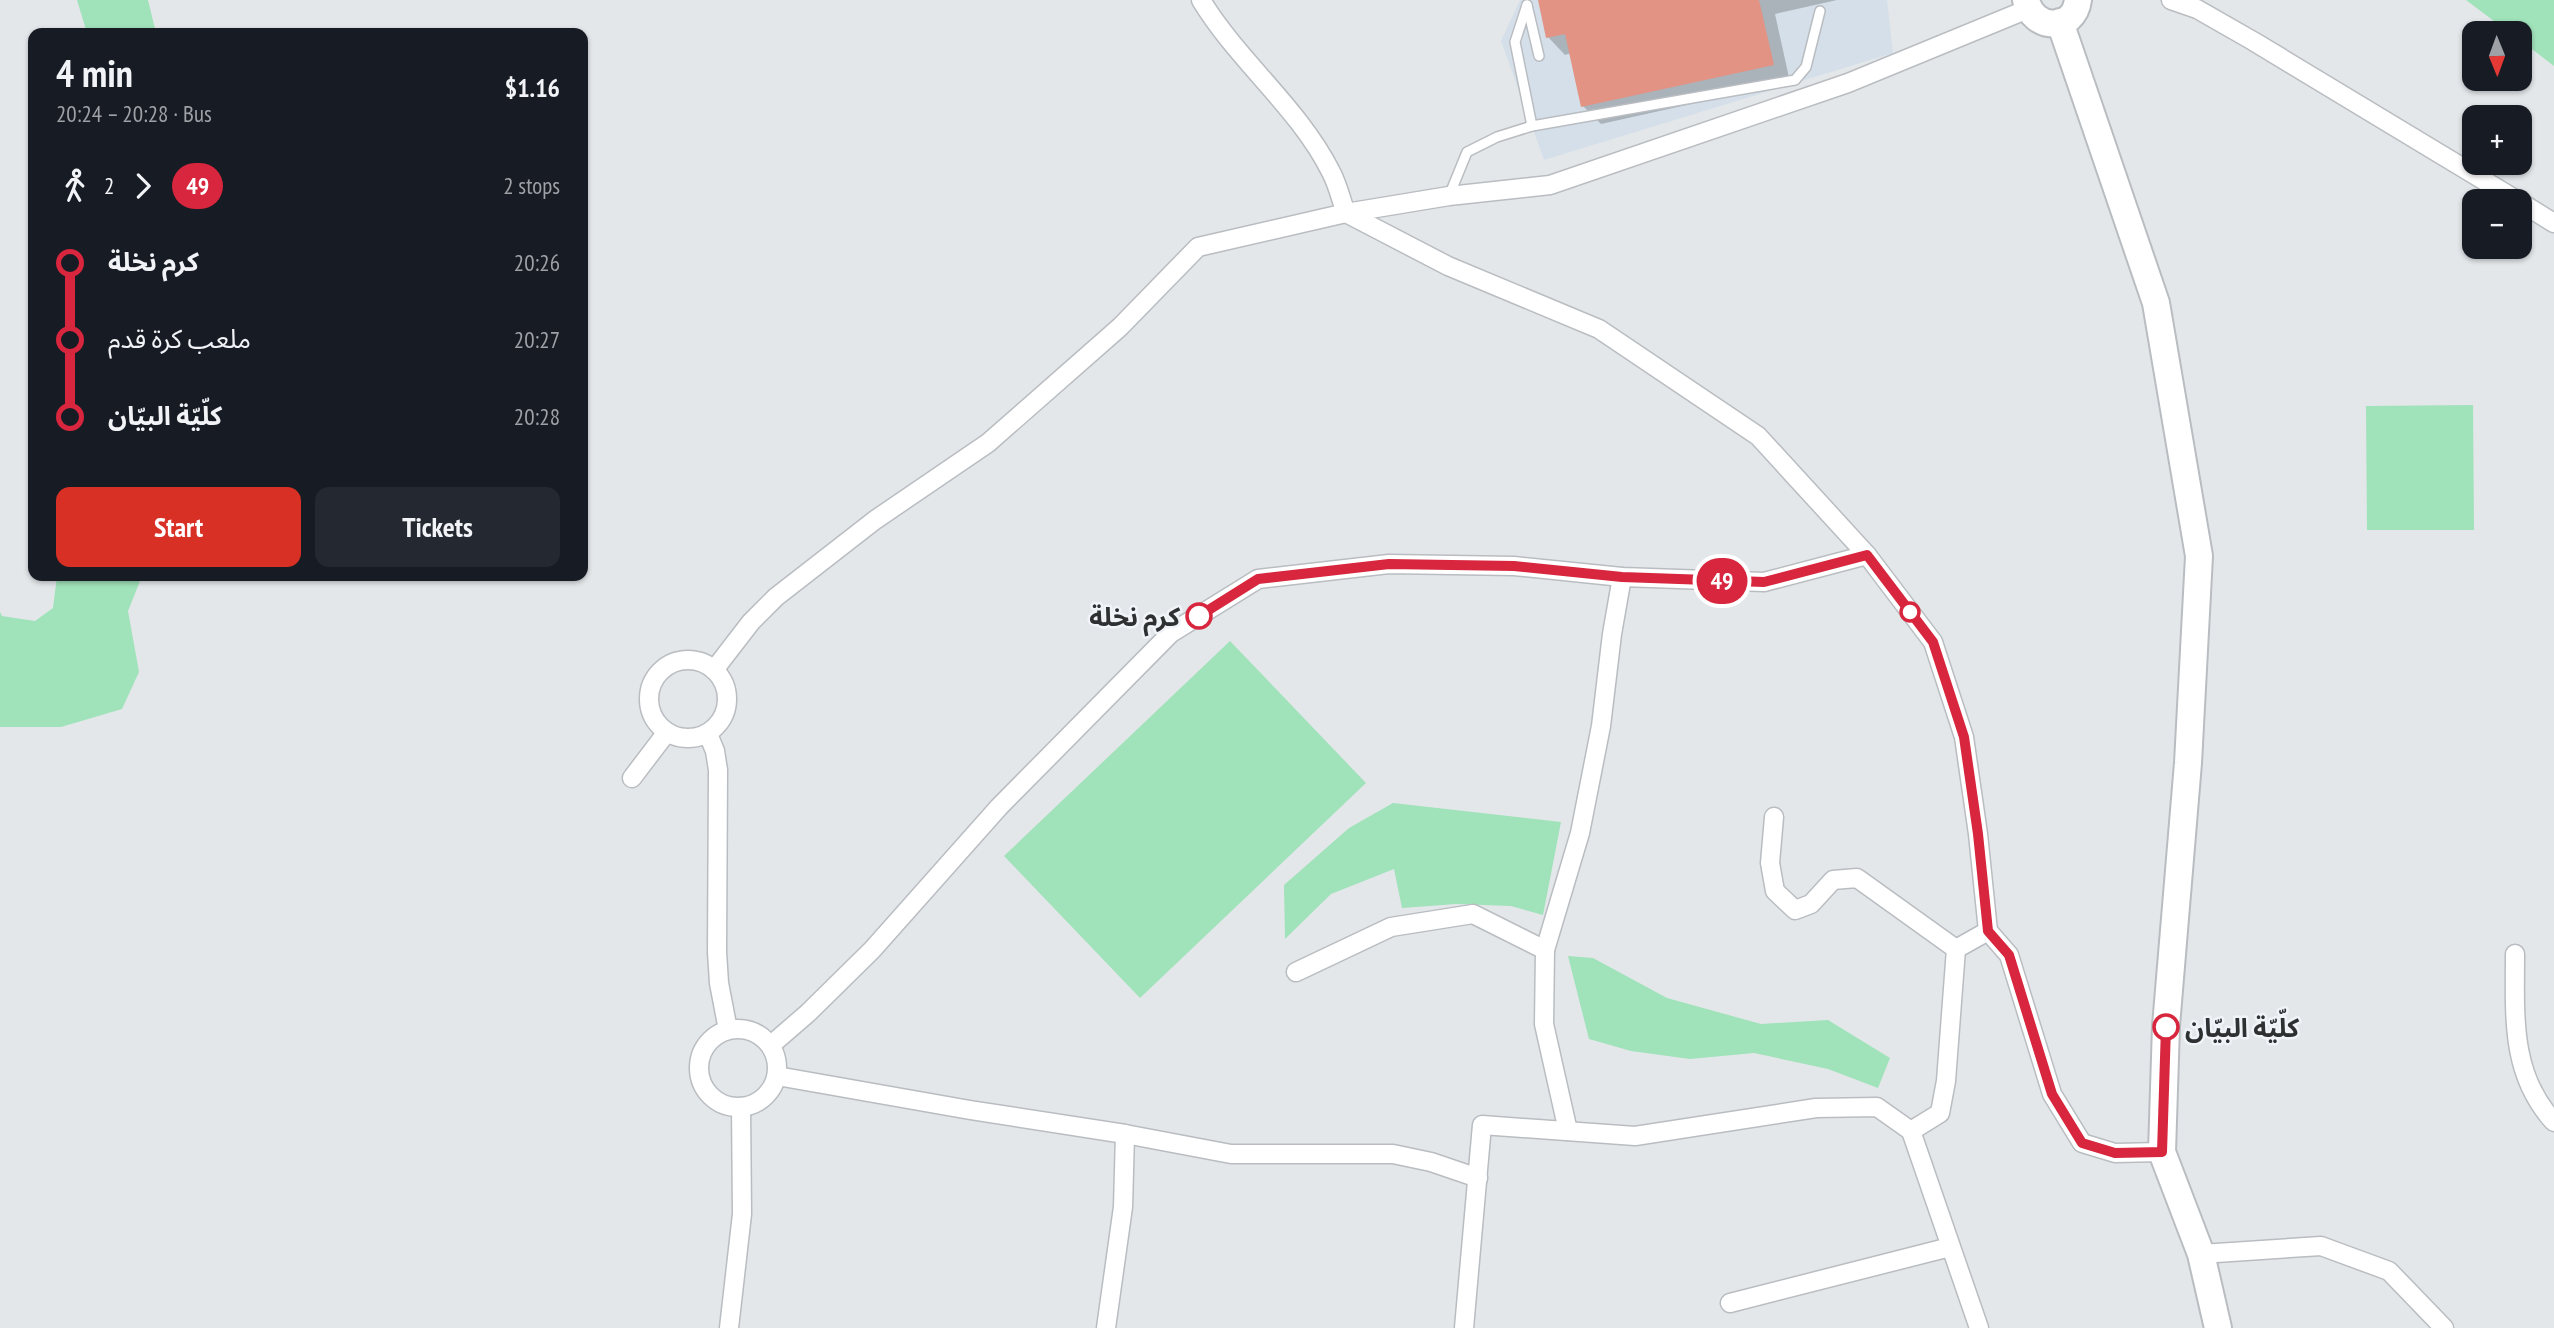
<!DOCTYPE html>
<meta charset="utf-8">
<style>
:root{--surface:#171b24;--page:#242831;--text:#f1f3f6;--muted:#9ea1a6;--accent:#d93025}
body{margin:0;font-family:"PT Sans Narrow","Noto Sans Arabic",sans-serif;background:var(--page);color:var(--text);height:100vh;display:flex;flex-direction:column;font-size:26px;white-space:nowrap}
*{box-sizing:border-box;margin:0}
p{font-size:23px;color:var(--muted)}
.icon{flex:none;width:38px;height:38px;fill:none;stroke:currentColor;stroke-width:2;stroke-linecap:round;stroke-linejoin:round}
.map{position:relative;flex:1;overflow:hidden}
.side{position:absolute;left:28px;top:28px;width:560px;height:553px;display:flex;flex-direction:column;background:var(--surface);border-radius:14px;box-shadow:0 2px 5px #0004}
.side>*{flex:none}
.badge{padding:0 14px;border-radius:23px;font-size:24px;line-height:46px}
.needle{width:46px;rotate:179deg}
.controls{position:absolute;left:2462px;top:21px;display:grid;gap:14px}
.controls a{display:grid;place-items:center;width:70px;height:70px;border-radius:14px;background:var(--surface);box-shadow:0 2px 5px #0004;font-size:35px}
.map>.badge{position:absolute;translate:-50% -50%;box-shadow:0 0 0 4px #fff}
.legs{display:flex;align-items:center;gap:10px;height:77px;padding:0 28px;font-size:23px}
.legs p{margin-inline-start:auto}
.headline{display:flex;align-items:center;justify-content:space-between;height:119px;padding:0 28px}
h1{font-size:38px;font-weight:800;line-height:52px}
.cta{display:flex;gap:14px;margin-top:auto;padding:14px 28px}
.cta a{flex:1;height:80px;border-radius:14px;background:var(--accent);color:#fff;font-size:28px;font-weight:800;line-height:80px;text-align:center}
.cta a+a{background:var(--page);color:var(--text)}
ul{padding:0 28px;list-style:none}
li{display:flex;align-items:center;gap:24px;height:77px;font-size:26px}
li i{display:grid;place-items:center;width:10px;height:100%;margin:0 9px;background:currentColor}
li i::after{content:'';width:18px;height:18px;margin:-9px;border:5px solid;border-radius:50%;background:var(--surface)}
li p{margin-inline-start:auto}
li:first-child i{background:linear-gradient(#0000 50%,currentColor 0)}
li:last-child i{background:linear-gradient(currentColor 50%,#0000 0)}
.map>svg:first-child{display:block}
.built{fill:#d5dfe9}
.green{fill:#a0e2b9}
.shadow{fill:#0003}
.building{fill:#e29384}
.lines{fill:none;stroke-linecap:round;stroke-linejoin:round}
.service-casing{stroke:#b9bdc1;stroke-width:12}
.minor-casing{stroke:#b9bdc1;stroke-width:21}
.secondary-casing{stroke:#b9bdc1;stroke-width:30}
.service{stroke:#fff;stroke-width:9}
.minor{stroke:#fff;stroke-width:18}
.secondary{stroke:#fff;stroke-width:26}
.line-1-casing{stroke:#fff;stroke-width:16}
.line-1{stroke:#d7263d;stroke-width:10}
.stop-1-dot{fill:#fff;stroke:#d7263d;stroke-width:3.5}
.labels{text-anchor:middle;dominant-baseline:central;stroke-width:5;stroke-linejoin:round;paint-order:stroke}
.stop-label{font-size:26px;font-weight:bold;fill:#2e3031;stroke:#f0f4f8;text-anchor:end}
</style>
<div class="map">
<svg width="2554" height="1328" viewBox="0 0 2554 1328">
<rect width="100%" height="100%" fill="#e3e7ea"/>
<polygon class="built" points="1520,0 1887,0 1893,53 1544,160 1501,41"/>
<g class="green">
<polygon points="77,0 148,0 156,33 87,33"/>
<polygon points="2466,0 2554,0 2554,66 2520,40 2520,33 2510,33"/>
<polygon points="2473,405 2474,530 2367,530 2366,406"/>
<polygon points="57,576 142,576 128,611 139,672 122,709 61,727 0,727 0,612 2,616 35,621 53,608"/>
<polygon points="1230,641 1366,783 1140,998 1004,856"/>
<polygon points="1393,803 1561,822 1543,915 1511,906 1456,904 1402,908 1394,869 1331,894 1285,939 1284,885 1349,828"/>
<polygon points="1568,956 1593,958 1667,998 1761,1024 1828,1020 1890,1058 1878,1088 1828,1069 1754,1053 1690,1059 1631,1051 1589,1039"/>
</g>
<polygon class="shadow" points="1540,0 1837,0 1775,14 1790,82 1601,124 1583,106 1571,53 1565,55 1548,37"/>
<polygon class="building" points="1538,0 1759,0 1774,65 1581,107 1565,34 1546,38"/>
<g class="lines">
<g class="service-casing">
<g id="service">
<polyline points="1527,5 1515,42 1532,126"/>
<polyline points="1527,5 1539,56"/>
<polyline points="1449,196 1467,152 1497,137 1532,126 1795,80 1806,67 1820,11"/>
</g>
</g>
<g class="minor-casing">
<g id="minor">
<path d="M1201,0c37,61 98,108 130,172 7,13 10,28 15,41l103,-17 101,-11 298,-102 180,-74"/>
<polyline points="2171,0 2197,9 2253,41 2518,201"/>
<polyline points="2520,202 2554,223"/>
<circle cx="688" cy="699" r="39"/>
<polyline points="714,670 751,622 776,597 875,520 988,443 1120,327 1198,247 1346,213 1448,266 1599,329 1758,436 1867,555 1933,642 1964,737 1978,834 1988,931"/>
<polyline points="708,734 715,751 718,770 717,952 719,983 728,1030"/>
<polyline points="632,778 667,732"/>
<polyline points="1774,817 1770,863 1775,891 1795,910 1811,904 1833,880 1857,878 1956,949"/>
<path d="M2515,954c0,62 -5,120 39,168"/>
<polyline points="1296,972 1391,927 1473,914 1545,950"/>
<circle cx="738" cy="1068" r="39"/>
<polyline points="771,1045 808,1013 872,950 999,807 1171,633 1258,579 1389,564 1514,566 1622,577 1764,582 1867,555"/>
<polyline points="777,1076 970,1110 1125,1134 1231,1154 1393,1154 1431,1162 1478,1178"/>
<polyline points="1568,1131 1544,1024 1545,950 1580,833 1601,726 1612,634 1622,577"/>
<polyline points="1911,1131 1979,1328"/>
<polyline points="2201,1254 2321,1246 2389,1271 2444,1328"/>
<polyline points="1730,1303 1950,1247"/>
<polyline points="729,1328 742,1214 741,1107"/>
<polyline points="1106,1328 1123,1207 1125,1134"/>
<polyline points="1464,1328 1482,1125 1635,1136 1816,1108 1877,1107 1911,1131 1940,1113 1946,1081 1956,949 1988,931 2009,955 2052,1094 2082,1143 2115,1153 2162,1152"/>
</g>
</g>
<g class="secondary-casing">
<g id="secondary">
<path d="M2026,0c7,31 48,32 52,0"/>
<polyline points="2060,22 2156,303 2199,556 2188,763 2166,1026 2162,1152 2201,1254 2218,1328"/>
</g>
</g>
<use href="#service" class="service"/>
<use href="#minor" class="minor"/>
<use href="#secondary" class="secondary"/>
</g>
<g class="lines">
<g class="line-1-casing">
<polyline id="line-1" points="1199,616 1258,579 1389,564 1514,566 1622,577 1764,582 1867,555 1933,642 1964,737 1978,834 1988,931 2009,955 2052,1094 2082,1143 2115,1153 2162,1152 2166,1027"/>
</g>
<use href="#line-1" class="line-1"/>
</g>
<g class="stop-1-dot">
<circle cx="1910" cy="612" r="9"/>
<circle cx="1199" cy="616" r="12"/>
<circle cx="2166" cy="1027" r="12"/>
</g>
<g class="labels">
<g class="stop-label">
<text x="1180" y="616">كرم نخلة</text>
<text x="2185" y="1027" text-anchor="start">كلّيّة البيّان</text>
</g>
</g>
</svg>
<div class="controls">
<a><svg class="needle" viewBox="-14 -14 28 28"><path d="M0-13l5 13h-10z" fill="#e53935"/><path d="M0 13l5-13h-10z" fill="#9ea1a6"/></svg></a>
<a>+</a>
<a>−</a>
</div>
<b class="badge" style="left:1722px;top:581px;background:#d7263d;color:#fff">49</b>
<section class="side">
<div class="headline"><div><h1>4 min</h1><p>20:24 – 20:28 · Bus</p></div><b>$1.16</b></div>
<div class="legs"><svg class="icon" aria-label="walk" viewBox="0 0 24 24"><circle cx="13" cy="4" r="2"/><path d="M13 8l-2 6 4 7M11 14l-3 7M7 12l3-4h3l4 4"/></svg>2<svg class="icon" aria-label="forward" viewBox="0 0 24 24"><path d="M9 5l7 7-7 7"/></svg><b class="badge" style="background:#d7263d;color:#fff">49</b><p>2 stops</p></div>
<ul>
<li><i style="color:#d7263d"></i><b>كرم نخلة</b><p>20:26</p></li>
<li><i style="color:#d7263d"></i><span>ملعب كرة قدم</span><p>20:27</p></li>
<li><i style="color:#d7263d"></i><b>كلّيّة البيّان</b><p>20:28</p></li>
</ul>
<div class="cta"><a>Start</a><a>Tickets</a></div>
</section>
</div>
